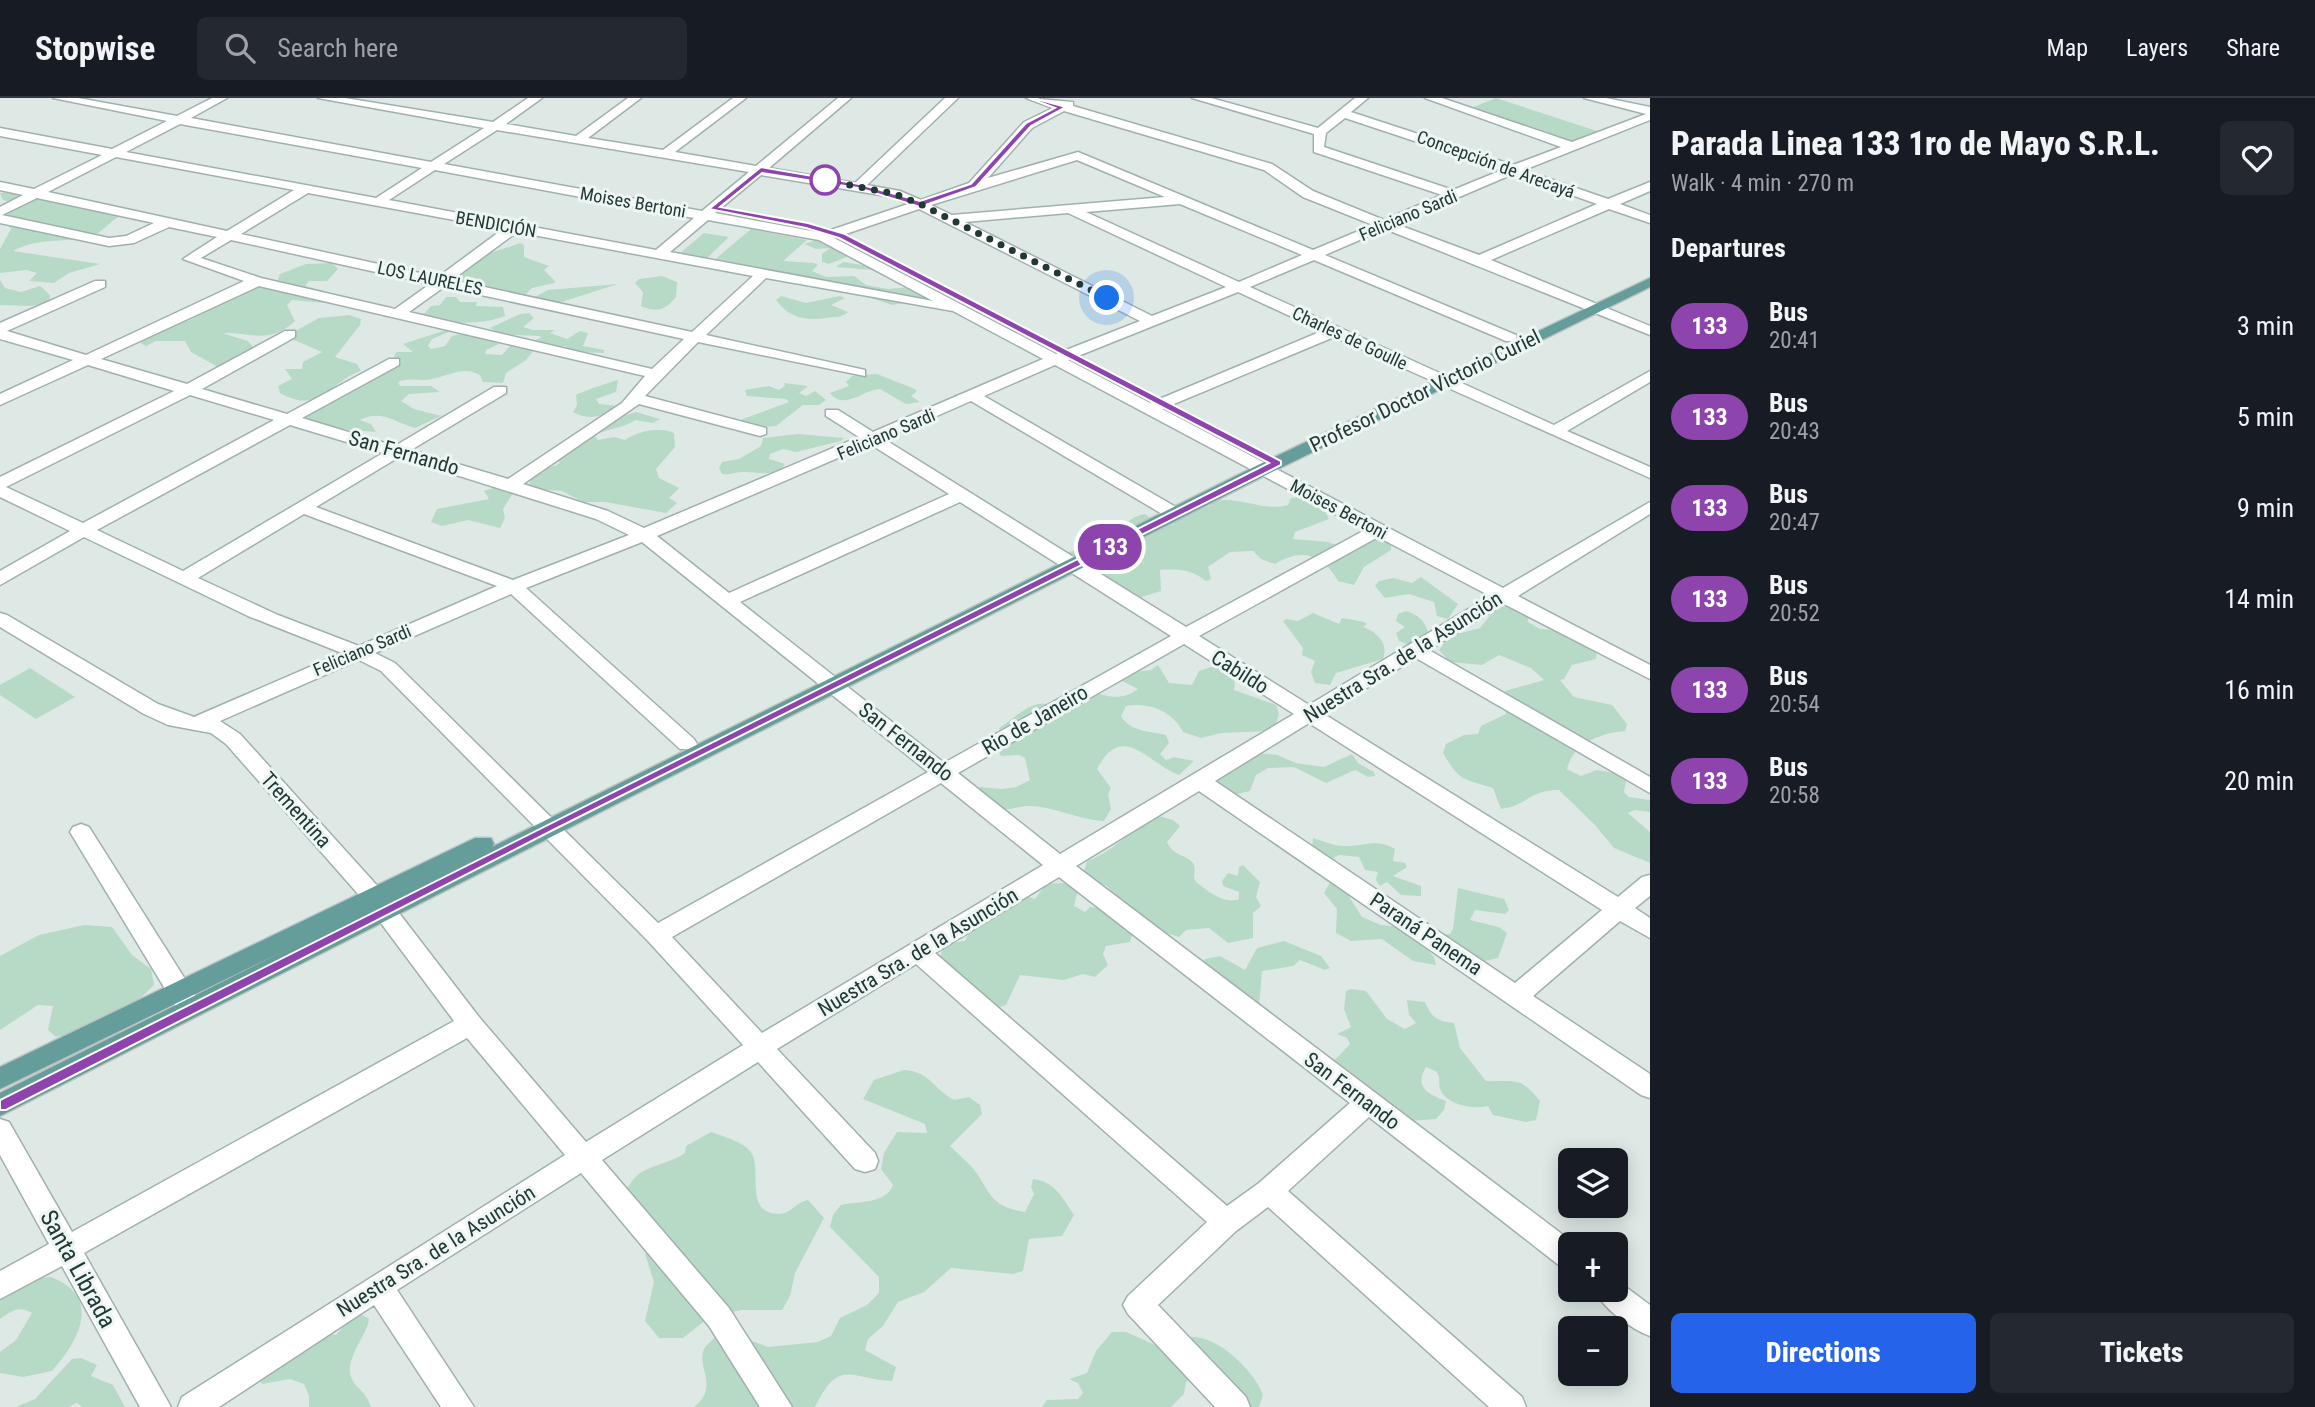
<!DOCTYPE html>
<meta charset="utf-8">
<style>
:root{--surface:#171b24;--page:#242831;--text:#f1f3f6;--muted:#9ea1a6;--line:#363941;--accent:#2563eb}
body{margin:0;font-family:"Roboto Condensed",sans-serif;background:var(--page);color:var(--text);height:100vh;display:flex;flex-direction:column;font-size:26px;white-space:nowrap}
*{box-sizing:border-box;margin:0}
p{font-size:23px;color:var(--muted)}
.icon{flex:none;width:38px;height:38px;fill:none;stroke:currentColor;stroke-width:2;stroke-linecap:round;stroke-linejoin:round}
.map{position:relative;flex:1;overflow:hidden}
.side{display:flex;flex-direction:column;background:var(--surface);width:665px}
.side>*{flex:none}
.badge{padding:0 14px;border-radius:23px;font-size:24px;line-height:46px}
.controls{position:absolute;left:1558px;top:1050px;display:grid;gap:14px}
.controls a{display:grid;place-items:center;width:70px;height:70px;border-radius:10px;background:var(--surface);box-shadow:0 4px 18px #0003;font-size:35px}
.you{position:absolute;width:35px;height:35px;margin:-18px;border:5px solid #fff;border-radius:50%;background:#1a73e8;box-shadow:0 0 0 10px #1a73e833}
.map>.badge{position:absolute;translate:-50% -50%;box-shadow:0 0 0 4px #fff}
h2{padding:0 21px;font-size:26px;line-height:63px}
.round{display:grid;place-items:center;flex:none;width:74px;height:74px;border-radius:10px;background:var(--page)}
.head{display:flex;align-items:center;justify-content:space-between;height:119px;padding:0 21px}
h1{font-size:33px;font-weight:800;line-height:52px}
.primary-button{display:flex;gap:14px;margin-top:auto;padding:14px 21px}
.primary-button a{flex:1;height:80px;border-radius:10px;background:var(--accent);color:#fff;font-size:28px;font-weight:800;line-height:80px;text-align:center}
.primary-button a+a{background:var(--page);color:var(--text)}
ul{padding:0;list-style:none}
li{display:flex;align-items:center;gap:21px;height:91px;padding:0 21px}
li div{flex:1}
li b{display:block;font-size:26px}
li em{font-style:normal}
li .badge{min-width:77px;font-weight:700;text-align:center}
header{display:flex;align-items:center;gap:42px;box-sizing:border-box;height:98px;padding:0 35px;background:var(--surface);border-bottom:2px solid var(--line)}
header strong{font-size:33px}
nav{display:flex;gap:38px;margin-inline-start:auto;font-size:24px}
.search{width:490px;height:63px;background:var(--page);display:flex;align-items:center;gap:18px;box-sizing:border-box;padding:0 24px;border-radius:10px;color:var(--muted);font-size:26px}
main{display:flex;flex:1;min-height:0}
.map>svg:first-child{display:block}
.green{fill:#b7dac7}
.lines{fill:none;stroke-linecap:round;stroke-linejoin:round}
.minor-casing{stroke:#a1b0ae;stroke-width:3}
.major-casing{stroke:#bcc3c3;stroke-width:3}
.minor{fill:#fff;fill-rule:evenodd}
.major{fill:#649d99;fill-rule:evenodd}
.line{fill:#8e44ad;stroke:#fff;stroke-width:2}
.walk{stroke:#203836;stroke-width:7;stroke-dasharray:0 12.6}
.stop-dot{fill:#fff;stroke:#8e44ad;stroke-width:3.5}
.labels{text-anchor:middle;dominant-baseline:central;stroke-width:6;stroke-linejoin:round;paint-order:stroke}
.far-street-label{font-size:18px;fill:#203836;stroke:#eef6f4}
.street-label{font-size:21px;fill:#203836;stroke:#eef6f4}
.near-street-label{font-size:24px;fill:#203836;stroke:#eef6f4}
</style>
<header>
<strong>Stopwise</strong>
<div class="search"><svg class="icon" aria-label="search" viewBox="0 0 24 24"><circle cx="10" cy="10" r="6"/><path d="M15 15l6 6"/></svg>Search here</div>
<nav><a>Map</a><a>Layers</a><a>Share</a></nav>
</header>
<main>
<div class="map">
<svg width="1650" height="1309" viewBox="0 0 1650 1309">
<rect width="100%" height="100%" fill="#dee9e6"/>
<g class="green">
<polygon points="1496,0 1597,33 1570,44 1471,10"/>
<path d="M11,94l111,23c-13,6 -19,18 -32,22 -27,6 -52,0 -77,14l87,13 -31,9 -15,10 -25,-2 8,-8 -11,-3 -26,3v-24l11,-20 -10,-18 12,-8 -10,-3 -3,-7z"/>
<polygon points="751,131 807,142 783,163 814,165 818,167 812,173 826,179 854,178 866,187 888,191 932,187 940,194 935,200 892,207 803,178 713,163"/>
<polygon points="704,135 729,139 707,160 680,155"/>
<polygon points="816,137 884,173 836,169 843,164 869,168 849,158 829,166 822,164 822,156 830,150 816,151 804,146 814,143"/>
<polygon points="521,145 524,147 524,159 549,168 544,172 555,183 554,185 532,190 526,196 447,184 481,158"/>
<path d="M332,165l6,6 -11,12h-18l-4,5 19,5 -5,6 18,7 -45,-4 -5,5 8,16c-25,24 -44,11 -73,12l26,8 5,6 -20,15 -15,5 -27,-15 -6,-11h-29l-10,5 -6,-3 18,-13 32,-10 53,-31 34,-7 3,-8 26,-10z"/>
<path d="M662,178l15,6 -1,15c-10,13 -20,16 -35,9l2,-14 -8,-9 4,-4z"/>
<polygon points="0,182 5,190 21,194 40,188 50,197 49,205 31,208 0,207"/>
<polygon points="618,186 552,207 533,200 548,192"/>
<path d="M781,198l25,7 34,-7 5,2 -14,7 17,7c-8,7 -13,4 -22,6 -20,3 -37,0 -50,-18z"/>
<path d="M446,199h10l4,5h17l-1,4 27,1 2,9c-26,10 -55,7 -81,2l-1,-3 8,-9 9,-1z"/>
<polygon points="529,215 534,220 523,229 533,232 555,232 550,235 567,241 580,233 588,235 583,248 604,252 604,255 571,254 565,248 550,249 533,243 542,239 538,238 501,236 490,230 520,216"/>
<path d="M349,217l12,4 -1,6 -25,32 22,7 4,7c-30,9 -40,45 -81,22l-2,-7 14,-7 -7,-10h17l1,-7 19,-10 -28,-12 -4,-6 29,-16z"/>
<path d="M446,232l5,1 -19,8 -4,7 3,3 14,-3 7,-10 16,-4 31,9v3l-13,6 -1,4 17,1 9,-10 23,5 -8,10 -20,13 -3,10 -20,-1 -3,-7c-18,-11 -36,4 -55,5 -11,0 -16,-2 -27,2l2,4h31l9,6 -31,2 -8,7 13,8 27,7 -26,12c-21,-6 -34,-19 -55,-8l11,4 5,8 -47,-4 -29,-9 96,-56 6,-1 -8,-5 2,-5h17l-10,-8z"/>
<path d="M877,276l38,15 2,2 -6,5 9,6 -14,2 -26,-15c-18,1 -35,22 -50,4l19,-7 -3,-4 6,-6z"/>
<path d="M618,282l-2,12 -20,7 3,5 19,2c-14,11 -29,15 -45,6l4,-7 -1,-10c4,-3 35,-13 42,-15z"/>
<polygon points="784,285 808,288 799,295 806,298 815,293 826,302 819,307 803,307 776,328 748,330 732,325 789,304 786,301 747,298 745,292 769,288 779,292 785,288"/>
<path d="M636,314l24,7 -7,4 -18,-3c-11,8 -28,9 -41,15l4,5 16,-3 11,3c13,-9 34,-14 49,-7l1,14 -19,22 3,9 20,10 -10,10 8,5 -11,10 -61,-11h-22l-21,-11 -33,-3 3,-15 25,-8 3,-3 -5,-4 18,-7 47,-34z"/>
<path d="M798,336l46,4 -3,3 -45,11 -13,-3 -13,5 -1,5 16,5c-9,14 -25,8 -40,8 -8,-1 -14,4 -23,2l-3,-6 3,-6 17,-3 22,-13 2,-8z"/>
<polygon points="500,388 515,392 503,411 505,420 500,430 468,422 442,428 431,424 437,411 489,401 484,393"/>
<path d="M1302,399l21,10 6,12 -34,13 -2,7 35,3 26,10 23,-15 14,6v7l-27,17 -10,18 -16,-4c-15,-26 -35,-34 -63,-17l-14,-5 -8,-8 -23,1 -22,15 3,12 -5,2c-16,-12 -27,-12 -46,-11l1,21 -29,9 -21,-2 -2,-5 -46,-39 36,-11 34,11 8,-2 4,-8 -22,-16c6,-9 12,-12 22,-14l12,9 17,2v-6l36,-13 4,-5c26,-5 50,11 74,4l3,-7z"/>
<polygon points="1421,479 1458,506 1448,521 1437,518 1434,504 1409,496 1385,500 1375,488 1379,483 1393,480 1412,485"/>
<path d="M1500,505l29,5 -1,14 12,7 18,1 39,21 -1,8 -24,6 -8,14 -4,1 14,17 38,8 15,19 -2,7c-24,2 -52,12 -58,38l14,7 16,-6 24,4 5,7 -2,11 5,5 21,3v12l-15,-2 -7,3 22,19v31l-36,-15 -19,-23 -36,-35c-30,0 -32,16 -58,19l-8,-21c-31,-10 -33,-6 -50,-35l3,-9 18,-9 14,-1 3,-8 25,-12 -1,-23 39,-11 -13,-12 -32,-13 -17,10 -32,-3 -11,-12 10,-14 31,-8z"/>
<path d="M1406,513c13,4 19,10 23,24l-16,11 -14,-5 -3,-8 9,-6 -9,-6 2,-7z"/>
<path d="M1313,515l26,11 3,-6 22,4 3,2 -4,3c14,5 26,16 20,32l-47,14 -6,12 -15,-2 -4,-11 4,-11 -13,-6 1,-7 -20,-27 3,-2 12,2z"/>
<path d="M1158,567l11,18 23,2 7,-14 15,-5 15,5 6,12 -1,7 42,15 3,9 -3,10 -8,7 -47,2 -20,5 -18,-6c-11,-21 -34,-30 -57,-26l-5,10c9,16 29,15 45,19l3,8 -9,11 6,6 8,-3 20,4 -15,14c-31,-11 -56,-55 -82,-6l14,19 -3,6 3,15 -7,12c-26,-1 -50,-15 -76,-15 -9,0 -18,5 -28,2 -7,-3 -15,-13 -22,-18l2,-3 21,2 15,-2 14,-7 -5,-22 -6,-3 -18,1 -2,-4 5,-9 -5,-15c11,-7 28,-23 40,-24 24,-2 38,11 59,-11 13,6 29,5 40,-4l-20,-10v-5l33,-4z"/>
<polygon points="30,570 75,599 36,621 0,597 0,587"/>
<polygon points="1244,653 1277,657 1296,665 1324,669 1352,656 1358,665 1374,674 1375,678 1368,679 1355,672 1326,685 1294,669 1268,670 1256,677 1250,693 1233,697 1212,683 1236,671"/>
<path d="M1152,716l21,6 7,6 -13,16c6,15 23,13 27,23 2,6 -2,11 2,17 12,9 28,23 43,17v-7l-16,-6 -1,-5 6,-8 10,3 1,-9 4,-2 17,17 -4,15 5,9 -8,7v25l-25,5 -19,-15 -23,2 -7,7 -34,-11 -38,-40 -24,-11 4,-14c26,-9 42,-29 65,-47z"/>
<path d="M1313,740c11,3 22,9 33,8 19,0 31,-8 49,3l-2,12 12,2 2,4 -14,9 28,10v10l-20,-1 -14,-13 -7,4 -4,-6 2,-8 -13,-2 -6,-13 -20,-2 -7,4 -8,-1 -12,-10z"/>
<polygon points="1063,785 1078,792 1074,808 1085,814 1090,809 1102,810 1134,831 1130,844 1106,848 1103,856 1108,867 1095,879 1083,876 1064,882 1020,877 1006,907 992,912 940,862 943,846 965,843 974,824 1025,798 1035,801 1046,786"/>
<polygon points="1330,785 1348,797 1362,819 1381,827 1400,829 1420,844 1434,859 1436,867 1413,863 1382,841 1351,843 1336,835 1337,811 1324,795"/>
<polygon points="1458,790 1504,801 1509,812 1505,816 1475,812 1470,822 1499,829 1507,835 1498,860 1481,864 1434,837 1450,836 1453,831"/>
<path d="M84,827l28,2 20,28 19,14 3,16c-29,30 -58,42 -98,52l-8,-7 5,-24 -15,-1 -38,25v-74l39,-21z"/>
<path d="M1284,843l37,15 9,12 -5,2 -25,-10 -7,6 -31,5 -3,36 -26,-17 -1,-7c-11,-7 -21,-8 -31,-18l4,-6 15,-3 25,14 12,-22z"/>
<path d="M1351,891l15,2 21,28 18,10 11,-6 -7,-8 -2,-15 18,2c7,16 12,19 29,21l6,25 26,33c30,1 34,-5 54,20l-4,19 -10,2 -33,-7 -5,-9c-13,4 -42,-1 -48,-17 -2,-7 1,-10 -3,-17l-11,-5c-12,20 2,27 20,34l-2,9 -8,9 -26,2 -81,-55 21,-22 -3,-6 -10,-4 14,-7 -7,-18 2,-18z"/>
<path d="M904,972c27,2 28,18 50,30l15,-3 11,8 2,9 -32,32c7,7 14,13 21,20 20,24 16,40 54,46l9,-18 -3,-7 2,-8c21,2 30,19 41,36l-12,21 -33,3 -6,32 -10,3 -62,-6 -27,24 -26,10 -15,24 -15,13 -3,11 31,17 -4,14c-40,-1 -52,-25 -77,26h-121c26,-20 2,-40 10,-58 2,-4 8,-8 11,-12l24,-1 29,11 50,-5 13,-6 9,-18 27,-13 12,-12v-16l-49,-50 3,-12 8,-10c18,-4 45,-1 52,-20l-12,-16 3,-16 13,-21 30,1 -2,-9 -62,-25 11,-19z"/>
<path d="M711,1034c11,4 31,9 39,19 14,16 -8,63 29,63 12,0 17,-12 29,-14l16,18 -29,55 -5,23 -8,14h-40l-31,6 -28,22h-24l-14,-17 9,-39 -9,-28 5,-10 -26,-44c8,-37 35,-30 61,-47l1,-7z"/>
<path d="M51,1179c52,20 28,64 1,94l-29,6 -23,-4v-21l16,-12 16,-27c-14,-8 -20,-2 -32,6v-29l35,-12z"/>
<path d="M362,1217l7,4c-2,17 -26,41 -17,60 5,11 14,12 19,28h-62v-11l-5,-12 -14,-5 -28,5 -5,-7 35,-18 8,-13 22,-13 14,2 15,-17z"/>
<path d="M1112,1234h14l36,16c7,-3 17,-10 25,-11 29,-4 67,33 76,58l-4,12h-32l-31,-32 -10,7 -2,12 -13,13h-129l5,-7 31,-1 5,-6 -5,-10 -9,-4 18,-6 9,-22z"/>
<polygon points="81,1260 97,1267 91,1278 113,1287 125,1309 82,1309 77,1305 68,1309 16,1309 35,1301 72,1261"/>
</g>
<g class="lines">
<g class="minor-casing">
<g id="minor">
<path d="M53,0h25l99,18 35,-18h15l-36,20 240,44 53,-34 -166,-30h27l148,24 35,-24h14l-36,26 70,12 52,-38h13l-53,40 75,12 70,-52h13l-71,54 81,14 82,-68h13l-82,70 86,15 90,-85h13l-91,87 33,6 21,9 48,-17 55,-61 29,-14 -27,-10 47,4v4l199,58 41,27 71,29 58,-25 -128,-43v-18l-122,-36h19l107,30 37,-30h13l-17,14 162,53 48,-18 -136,-49h17l130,44 74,-28 -62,-16h22l44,9v13l-126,50 84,29 42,-17v9l-30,13 30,11v8l-41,-14 -118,51 159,66v9l-265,-106 -60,26 191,80v6h-10l-192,-81 -64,27 304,138 96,-54v11l-83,49 83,36v11l-316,-141 -172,72 341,179 147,-86v12l-132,82 132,69v14l-146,-75 -75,46 221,127v16l-234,-135 -92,56 294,183 24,-20 8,-2v21l-15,12 15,10v20l-30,-17 -87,75 117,78v24l-9,-3 -442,-304 -123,75 499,378h-5v25l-10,-3 -191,-149 -81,74 234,206 4,10h-37l-221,-200 -32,24 -78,74 88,92 4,10h-35l-87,-93 -5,-9 5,-9 79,-74 -291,-258 -139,85 98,104 3,8 -3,8 -10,3 -10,-3 -97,-107 -156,98 127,148 63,99h-32l-51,-81 -128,-153 -184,117 77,117h-33l-67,-102 -155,102h-41l4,-10 383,-242 -98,-117 -383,215 87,154h-31l-78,-141 -62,33v-28l49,-27 -49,-89v-36l9,3 63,110 382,-211 -88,-118 -140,-159 -15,-11 -43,-8 -24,-11 -144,-87v-14l7,2 151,89 36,13 148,-64 -94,-37 -164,-79 -84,48v-14l70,-40 -70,-34v-20l174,-86 -86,-26 -88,40v-11l73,-34 -73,-21v-16l95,-42h10v6l-98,44 79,24 158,-74 -61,-22 34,-22 -48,-10 -35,16 -25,3 -109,-23v-16l23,-12 -23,-5v-8l34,7 68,-34 -102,-19v-8l112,21 55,-28zM1064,13l200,59 39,27 70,28 -60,25 -235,-98 -90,26 44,-50zM1345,20l157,52 -49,20 -129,-43 2,-14zM180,26l242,44 -46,30 -250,-46zM497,32l252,42 -47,39 -258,-47zM116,59l178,33 -67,41 -179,-39zM1077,62l88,37 -213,18 -21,-10zM435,72l259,48 -38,32 -267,-50zM1513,76l84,30 -118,51 -83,-31zM761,77l131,22 16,7 -86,29 -107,-20zM308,95l195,36 -65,48 -197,-43zM37,100l117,25 -28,13 -17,2 -107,-23zM1180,106l122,51 -63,27 -153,-70zM919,111l221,112 -84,33 -222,-116zM1068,115l158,74 -74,29 -187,-94zM708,122l111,20 114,61 -263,-49zM517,134l236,44 -61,56 -240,-52zM231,142l199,44 -35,25 -134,-31 -60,-20zM766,180l187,33 90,48 -170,73 -35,-22h-12v6l33,21 -215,91 -36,-17 -85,-27 116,-80 121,32 6,-2v-6l-121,-32 53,-54 167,34v-6l-159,-35zM259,188l386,90 -23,27 -114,76 -97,-29 95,-57v-6h-12l-99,59 -93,-28 97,-53v-6h-10l-102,55 -85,-25 93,-52v-6h-10l-98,53 -86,-25zM444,189l240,52 -32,30 -243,-57zM1238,194l84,39 -172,72 -82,-43zM1055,267l310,165 -179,97 -302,-188 87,-38 198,117h12l3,-4 -3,-4 -197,-114zM190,297l84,25 -191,103 -77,-36zM290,327l93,28 -200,118 -86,-41zM870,346l79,50 -220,99 -72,-57zM399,359l197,62 33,16 -116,45 -197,-73zM960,404l211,134 -227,127 -204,-161zM304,416l193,72 -138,60 -81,-31 -80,-37zM1378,439l112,59 -181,109 -110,-69zM642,444l286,230 -270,151 -263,-260 -20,-10 136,-59 169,155h14l3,-5 -3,-5 -168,-151zM1184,546l110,70 -234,140 -102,-81zM359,562l22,11 267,270 95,104 -157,97 -107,-125 -97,-126 -142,-157 -20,-13zM1309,625l293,187 -87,73 -300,-202zM941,685l102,82 -281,168 -90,-96zM1059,779l291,226 -91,80 -32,23 -292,-253z"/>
<polygon points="81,726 89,729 197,900 200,907 197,914 188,917 179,914 70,734 73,729"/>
<path d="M1615,1181l35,26v31c-19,-7 -48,-28 -55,-46h20z"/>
</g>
</g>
<g class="major-casing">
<polygon id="major" points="1650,180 1650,189 1270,375 0,1018 0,995 286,852 0,991 0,969 475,740 491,740 494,746 492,749 1258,367"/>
</g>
<use href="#minor" class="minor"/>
<use href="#major" class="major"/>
</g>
<polygon class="line" points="1029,0 1033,0 1066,9 1031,28 976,89 920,109 858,90 762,75 720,109 808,125 845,136 1281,363 1281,367 553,732 6,1012 0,1012 0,1002 1269,365 839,140 806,130 709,111 761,69 859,86 920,103 971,86 1026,25 1055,10"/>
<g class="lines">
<polyline class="walk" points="825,82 895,96 920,106 1107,200"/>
</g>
<circle class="stop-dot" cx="825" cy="82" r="14"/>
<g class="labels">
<g class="far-street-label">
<text transform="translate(1496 66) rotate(20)">Concepción de Arecayá</text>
<text transform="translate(633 104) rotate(10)">Moises Bertoni</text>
<text transform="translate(1408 117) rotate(-23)">Feliciano Sardi</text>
<text transform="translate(496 126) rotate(10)">BENDICIÓN</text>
<text transform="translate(430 180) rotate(12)">LOS LAURELES</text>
<text transform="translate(1350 240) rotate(25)">Charles de Goulle</text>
<text transform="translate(886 336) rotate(-23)">Feliciano Sardi</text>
<text transform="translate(1339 411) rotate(28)">Moises Bertoni</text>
<text transform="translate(362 552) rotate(-23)">Feliciano Sardi</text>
</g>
<g class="street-label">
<text transform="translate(1425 293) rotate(-26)">Profesor Doctor Victorio Curiel</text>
<text transform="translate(404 355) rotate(16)">San Fernando</text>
<text transform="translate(1403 559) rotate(-32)">Nuestra Sra. de la Asunción</text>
<text transform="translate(1240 574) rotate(32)">Cabildo</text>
<text transform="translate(1035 622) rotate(-30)">Rio de Janeiro</text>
<text transform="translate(906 644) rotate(38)">San Fernando</text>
<text transform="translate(296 712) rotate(48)">Trementina</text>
<text transform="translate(1426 836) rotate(34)">Paraná Panema</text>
<text transform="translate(918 854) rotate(-31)">Nuestra Sra. de la Asunción</text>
<text transform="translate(1352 993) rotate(37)">San Fernando</text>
<text transform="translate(436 1153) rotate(-32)">Nuestra Sra. de la Asunción</text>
</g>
<g class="near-street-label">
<text transform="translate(78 1171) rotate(61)">Santa Librada</text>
</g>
</g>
</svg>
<div class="controls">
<a><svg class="icon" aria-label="layers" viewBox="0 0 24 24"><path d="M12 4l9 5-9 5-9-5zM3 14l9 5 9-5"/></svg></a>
<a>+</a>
<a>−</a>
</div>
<div class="you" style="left:1107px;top:200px"></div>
<b class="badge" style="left:1110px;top:449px;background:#8e44ad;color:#fff">133</b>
</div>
<section class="side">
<div class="head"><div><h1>Parada Linea 133 1ro de Mayo S.R.L.</h1><p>Walk · 4 min · 270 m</p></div><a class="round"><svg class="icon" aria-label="heart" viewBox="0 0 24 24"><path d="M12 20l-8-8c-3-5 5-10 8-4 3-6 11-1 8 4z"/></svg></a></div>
<h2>Departures</h2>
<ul>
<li><span class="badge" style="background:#8e44ad;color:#fff">133</span><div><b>Bus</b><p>20:41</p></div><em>3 min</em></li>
<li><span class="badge" style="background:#8e44ad;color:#fff">133</span><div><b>Bus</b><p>20:43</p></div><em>5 min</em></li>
<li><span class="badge" style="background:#8e44ad;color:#fff">133</span><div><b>Bus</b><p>20:47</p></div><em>9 min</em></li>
<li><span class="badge" style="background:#8e44ad;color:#fff">133</span><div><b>Bus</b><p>20:52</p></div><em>14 min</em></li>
<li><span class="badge" style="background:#8e44ad;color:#fff">133</span><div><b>Bus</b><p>20:54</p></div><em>16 min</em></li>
<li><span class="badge" style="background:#8e44ad;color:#fff">133</span><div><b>Bus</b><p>20:58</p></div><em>20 min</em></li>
</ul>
<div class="primary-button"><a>Directions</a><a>Tickets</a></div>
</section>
</main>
